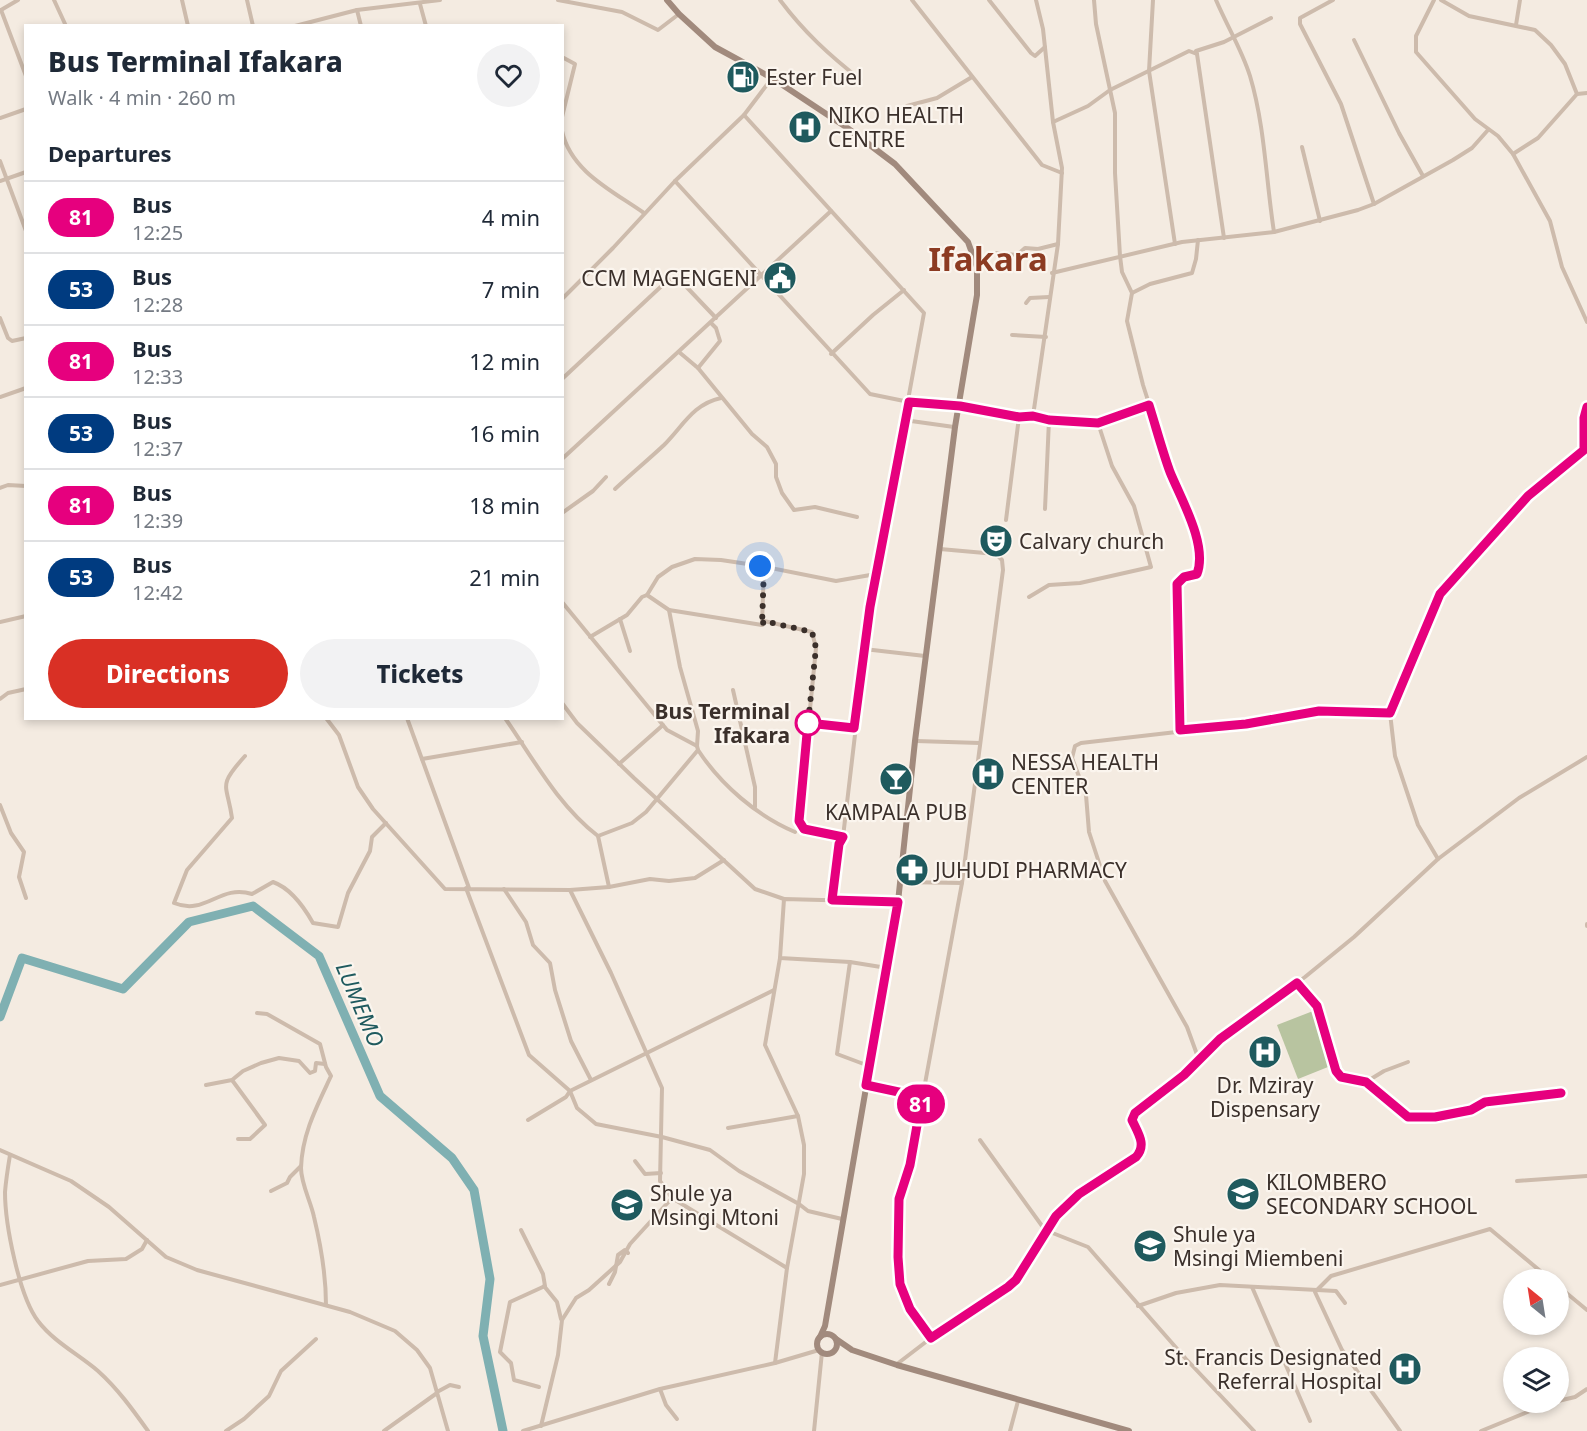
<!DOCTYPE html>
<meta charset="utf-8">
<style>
:root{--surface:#fff;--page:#f2f2f3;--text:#1f2937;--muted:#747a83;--line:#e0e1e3;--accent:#d93025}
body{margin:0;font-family:"Noto Sans",sans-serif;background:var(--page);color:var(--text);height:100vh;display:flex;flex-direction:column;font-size:22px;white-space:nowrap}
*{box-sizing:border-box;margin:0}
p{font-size:20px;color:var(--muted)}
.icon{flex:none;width:33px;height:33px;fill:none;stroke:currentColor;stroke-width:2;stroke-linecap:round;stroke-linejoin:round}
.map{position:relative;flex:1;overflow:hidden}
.panel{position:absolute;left:24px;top:24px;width:540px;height:696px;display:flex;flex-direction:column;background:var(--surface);border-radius:0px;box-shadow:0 3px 9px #0003}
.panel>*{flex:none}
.badge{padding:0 12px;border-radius:20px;font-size:21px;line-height:39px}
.needle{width:39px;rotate:330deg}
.fabs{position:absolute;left:1503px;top:1269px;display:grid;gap:12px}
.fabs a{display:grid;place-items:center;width:66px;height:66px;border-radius:50%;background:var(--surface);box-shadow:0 3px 9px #0003;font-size:30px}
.you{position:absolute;width:30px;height:30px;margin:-15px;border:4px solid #fff;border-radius:50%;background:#1a73e8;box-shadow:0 0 0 9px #1a73e833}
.map>.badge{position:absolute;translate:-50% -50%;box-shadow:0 0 0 3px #fff}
h2{padding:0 24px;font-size:22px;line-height:54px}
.round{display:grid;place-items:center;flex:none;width:63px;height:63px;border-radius:32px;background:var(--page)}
.summary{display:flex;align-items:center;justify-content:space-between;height:102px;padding:0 24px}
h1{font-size:28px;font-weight:800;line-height:45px}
.button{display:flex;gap:12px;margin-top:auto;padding:12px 24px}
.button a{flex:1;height:69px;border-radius:36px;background:var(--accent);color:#fff;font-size:24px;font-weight:800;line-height:69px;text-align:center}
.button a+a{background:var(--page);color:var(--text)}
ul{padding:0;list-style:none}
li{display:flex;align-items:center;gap:18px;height:72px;padding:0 24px;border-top:2px solid var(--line)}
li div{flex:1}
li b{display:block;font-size:22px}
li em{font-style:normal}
li .badge{min-width:66px;font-weight:700;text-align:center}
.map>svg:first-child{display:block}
.green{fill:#b8c4a0}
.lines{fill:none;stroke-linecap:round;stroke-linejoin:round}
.river{stroke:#7fb0b2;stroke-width:9}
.street{stroke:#cdbbac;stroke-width:4}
.secondary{stroke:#a18a7d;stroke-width:6}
.line-casing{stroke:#fff;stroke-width:14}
.line{stroke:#e6007e;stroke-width:9}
.walk{stroke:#3b302b;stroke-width:6;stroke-dasharray:0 10.8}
.stop-dot{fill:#fff;stroke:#e6007e;stroke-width:3}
.labels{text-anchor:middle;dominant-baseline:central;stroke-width:4.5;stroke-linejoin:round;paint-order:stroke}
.poi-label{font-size:21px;fill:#3b302b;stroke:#fbf5ee;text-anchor:start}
.stop-label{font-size:21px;font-weight:bold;fill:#3b302b;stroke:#fbf5ee;text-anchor:end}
.water-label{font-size:22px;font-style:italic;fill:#1f5a5e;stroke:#fbf5ee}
.town-label{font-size:33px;font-weight:bold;fill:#8c3b22;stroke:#fbf5ee}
</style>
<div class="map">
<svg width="1587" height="1431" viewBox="0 0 1587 1431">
<rect width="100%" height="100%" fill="#f4ebe1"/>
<polygon class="green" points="1313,1011 1333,1065 1298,1079 1277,1025"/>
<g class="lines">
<polyline class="river" points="0,1017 22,958 123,989 189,922 253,906 319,956 380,1096 452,1158 474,1190 490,1279 483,1336 503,1431"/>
<g class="street">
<polyline points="54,0 66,26"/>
<polyline points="182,0 188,26"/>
<polyline points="247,0 253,26"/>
<polyline points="558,0 622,12 658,30 679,14"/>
<path d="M780,0c24,32 49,55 81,80"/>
<polyline points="912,0 1042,165 1062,173"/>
<polyline points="989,0 1031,53 1035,56 1045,47"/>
<polyline points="1094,0 1096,24 1115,113 1115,173 1120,256 1122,272 1132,293 1127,321 1143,385 1170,469 1189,514 1198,549 1200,567 1197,574 1184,577 1177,584 1180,730"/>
<polyline points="1153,0 1149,71 1175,244"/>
<path d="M1216,0c11,26 26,50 34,76 15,50 16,105 24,156"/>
<polyline points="1333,0 1300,18 1300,24 1341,104 1374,204"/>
<polyline points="1434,0 1416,36 1416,52 1475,119 1498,136 1513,154 1550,221 1562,267 1587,322"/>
<polyline points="1441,0 1469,16 1535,30 1551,45 1565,64 1577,94"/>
<polyline points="420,4 426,26"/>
<polyline points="1,10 26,76"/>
<polyline points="1,10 18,0"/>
<polyline points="357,10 361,26"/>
<polyline points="1516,25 1520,0"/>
<polyline points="295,26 357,10 440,0"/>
<polyline points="1354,40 1399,133 1423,176"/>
<polyline points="1197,54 1196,51 1224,42 1271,18"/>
<polyline points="562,57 575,64 562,117"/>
<polyline points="907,106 937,98 972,77"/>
<polyline points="744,115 924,313 870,607 843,837 839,844 832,900"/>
<polyline points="0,118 26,109"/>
<polyline points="1053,122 1088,106 1110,90 1189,51 1197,54 1224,238"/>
<path d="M562,131c9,41 51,60 82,82"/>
<polyline points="1302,147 1320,221"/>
<polyline points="1513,154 1538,138 1577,94 1587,93"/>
<polyline points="0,161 26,231"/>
<polyline points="0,181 26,172"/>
<path d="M675,181l195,213 39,8 51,4 59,11c25,-2 50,6 76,6 17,-1 38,-12 54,-18"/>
<polyline points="995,253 1017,255 1025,248 1038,249 1058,244"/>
<polyline points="1052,273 1182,242 1274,232 1358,210 1374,204 1453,160 1472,148 1488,130"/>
<polyline points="1132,293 1150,284 1192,273 1196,259 1198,240"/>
<polyline points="562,299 613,248 675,181 744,115 772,78"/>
<polyline points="1026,303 1030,298 1049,297"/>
<polyline points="0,318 8,338 12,341 26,338"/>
<polyline points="1012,335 1046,337"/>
<polyline points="679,352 698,368 752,434 767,447 776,464 776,477 782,493 794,510 815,507 857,517"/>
<polyline points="831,354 873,315 904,290"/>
<polyline points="698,368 720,341 716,328 711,323"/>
<polyline points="562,379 668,280 678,278 716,318"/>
<polyline points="0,397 26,388"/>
<polyline points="1033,416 1058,244 1062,168 1053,122 1043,29 1036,0"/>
<polyline points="904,420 954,427"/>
<polyline points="1584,450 1584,418 1587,407"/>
<polyline points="562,459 831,211"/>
<polyline points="0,488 8,485 26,486"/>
<path d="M615,489c16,-15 33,-29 49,-44 19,-19 29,-41 57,-47"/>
<polyline points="1045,509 1049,420"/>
<polyline points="562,513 593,491 606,477"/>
<polyline points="1006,520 1019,417"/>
<polyline points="1029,597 1049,585 1080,583 1151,567 1134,506 1112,466 1098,423"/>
<polyline points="562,602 667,730 697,746"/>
<polyline points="669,610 762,625 764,567"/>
<polyline points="620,619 630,651"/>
<polyline points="0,622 26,616"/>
<polyline points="762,625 764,621 812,632 816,648 799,821 804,829 843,837"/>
<polyline points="590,637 627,615 642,597 647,595"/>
<polyline points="864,649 925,656"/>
<polyline points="733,690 755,787 755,807"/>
<polyline points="0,699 8,693 26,689"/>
<polyline points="562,703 577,723 634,778 755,889 784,899"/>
<polyline points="326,718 339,735 358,787 373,809 445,889 570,890 609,887 650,879 669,881 695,878 724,860"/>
<polyline points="407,718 469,888"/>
<path d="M505,718c29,42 53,87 93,118l11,51"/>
<polyline points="808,723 854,728"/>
<polyline points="916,741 980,743"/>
<path d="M698,750c23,35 59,66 97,82"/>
<path d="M245,756c-28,31 -18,27 -13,62l-45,52 -13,33c32,13 45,-19 78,-9l21,-12c17,6 31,25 40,41l25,4 10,-34 22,-42 2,-14 14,-14"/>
<polyline points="422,759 522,742"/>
<polyline points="619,764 663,725"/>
<polyline points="0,805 11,833 24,852 19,877 26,898"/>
<polyline points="598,836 632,823 646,812 698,750 697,746 698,731 680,667 669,610 647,595 658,577 672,567 695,559 721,560 761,566 836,581 876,574"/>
<polyline points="1438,859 1418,825 1395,756 1390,713 1440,594 1528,496 1587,448"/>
<polyline points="901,882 962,883"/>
<polyline points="466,888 529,1055 570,1091 774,990"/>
<polyline points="504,889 526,922 533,945 550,963 555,990 571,1041 591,1080"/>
<polyline points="570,890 611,973 662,1088 660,1181 672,1198 787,1268"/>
<polyline points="1587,924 1587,926"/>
<polyline points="850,962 837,1054 869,1066"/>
<polyline points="887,968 850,962 780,958 784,899 897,902"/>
<polyline points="1297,983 1317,1006 1336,1071 1342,1077 1366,1082 1408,1117 1435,1117 1471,1110 1485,1102 1561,1093"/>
<path d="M257,1013l10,1 53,30 6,23 5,9c-14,30 -29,58 -30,92 0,16 10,34 13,49 7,29 12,58 12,88"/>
<polyline points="1199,1060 1187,1027 1105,881 1089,832 1086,795 1072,758 1075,746 1081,743 1246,724 1319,711 1390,713"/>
<polyline points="232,1080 265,1125 250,1139 238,1139"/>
<polyline points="1366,1082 1384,1071 1408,1062"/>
<polyline points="206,1085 232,1080 243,1071 261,1063 279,1058 299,1061 310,1073 315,1071 316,1063 325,1064"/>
<polyline points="866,1085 922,1097"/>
<polyline points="528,1120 566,1097 570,1091 577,1108 596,1124 662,1137 710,1150 739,1171 799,1204 808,1211 842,1219"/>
<polyline points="728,1128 798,1116"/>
<polyline points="980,1140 1045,1230 1088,1247 1186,1359 1254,1431"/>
<polyline points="0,1150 71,1181 109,1207 166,1257 197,1270 350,1312 395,1331 417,1350 430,1368 448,1431"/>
<path d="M10,1155c-2,12 -4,25 -5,37 0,32 14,104 33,129 16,21 40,33 60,50 20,18 35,39 50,60"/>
<polyline points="635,1161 645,1174 661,1173"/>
<polyline points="1517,1181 1587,1176"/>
<polyline points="271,1191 287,1183 290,1177 301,1166"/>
<polyline points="521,1230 543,1274 545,1286 510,1302 500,1352 511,1363 514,1380 539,1387"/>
<polyline points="609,1284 615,1272 618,1255 625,1250 628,1253"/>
<polyline points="0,1285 88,1261 126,1259 142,1249 147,1240"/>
<polyline points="544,1286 557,1302 561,1319"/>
<polyline points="1558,1286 1587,1310"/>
<polyline points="1252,1287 1310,1421"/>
<polyline points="1138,1306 1176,1293 1220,1285 1336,1291 1345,1303"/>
<polyline points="931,1338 910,1309 900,1285 899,1199 910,1165 962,883 1003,570 1002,560 996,554 940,549"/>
<polyline points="775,1363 787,1268 804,1174 804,1145 798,1116 765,1045 780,958"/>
<path d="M897,1364l34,-26 77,-51 7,-7 41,-64 23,-22 57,-37c11,-12 2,-24 -4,-37l3,-7 49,-38 36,-36 85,-62 49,-40 84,-78 81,-61 68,-41"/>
<polyline points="660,1389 666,1405 677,1419"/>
<polyline points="437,1392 450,1385 459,1387"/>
<polyline points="1558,1401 1575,1397 1587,1389"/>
<polyline points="541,1426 558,1355 562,1320 576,1298 589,1290 620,1262 630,1244 672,1198"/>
<polyline points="226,1431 244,1419 269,1396 281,1371 316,1339"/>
<polyline points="384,1431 437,1393"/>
<polyline points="523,1431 660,1389 775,1363 819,1350"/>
<polyline points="814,1431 822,1352"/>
<polyline points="1010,1431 1018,1401"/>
<polyline points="1400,1431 1342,1350 1315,1292 1331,1276 1490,1229 1551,1280"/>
<polyline points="1481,1431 1552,1402"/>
</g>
<g class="secondary">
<polyline points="667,0 679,14 715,47 772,78 846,127 895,164 968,242 977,267 977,295 955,427 915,741 898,902 825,1326 820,1337"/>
<circle cx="827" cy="1344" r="10"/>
<polyline points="836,1339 852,1350 897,1365 1129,1431"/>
</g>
</g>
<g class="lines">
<g class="line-casing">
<path id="line" d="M1561,1093l-76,9 -14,8 -36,7h-27l-42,-35 -25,-5 -5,-6 -19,-65 -20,-23 -77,56 -36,36 -49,38 -3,7c6,13 15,25 4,37l-57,37 -23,22 -40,64 -8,7 -77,51 -21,-29 -10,-25 -2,-27 1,-58 11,-34 12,-68 -56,-12 32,-183 -66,-2 7,-56 4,-7 -39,-8 -5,-8 9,-98 46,5 16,-121 39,-205 51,4 59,11 14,-1 16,4 49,3 51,-18c7,22 13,45 21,67 11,27 38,73 27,102l-13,3 -7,7 3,146 66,-6 73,-13 71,2 50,-119 88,-98 56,-46v-32l3,-11"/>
</g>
<use href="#line" class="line"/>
<polyline class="walk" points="760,566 764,567 762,625 764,621 812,632 816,648 808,723"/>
</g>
<defs>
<g id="fuel-disc" transform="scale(1.725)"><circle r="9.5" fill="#1f5a5e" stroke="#fbf5ee"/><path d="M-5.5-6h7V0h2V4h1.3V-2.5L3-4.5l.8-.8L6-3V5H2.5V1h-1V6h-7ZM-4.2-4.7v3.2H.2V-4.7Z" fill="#fff"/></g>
<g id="hospital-disc" transform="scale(1.725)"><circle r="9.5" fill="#1f5a5e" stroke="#fbf5ee"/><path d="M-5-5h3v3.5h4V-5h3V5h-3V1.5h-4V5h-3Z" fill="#fff"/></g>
<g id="civic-disc" transform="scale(1.725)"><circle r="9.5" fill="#1f5a5e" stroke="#fbf5ee"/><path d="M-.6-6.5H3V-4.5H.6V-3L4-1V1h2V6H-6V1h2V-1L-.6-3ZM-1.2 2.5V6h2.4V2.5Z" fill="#fff"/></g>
<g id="theatre-disc" transform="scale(1.725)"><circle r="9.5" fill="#1f5a5e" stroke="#fbf5ee"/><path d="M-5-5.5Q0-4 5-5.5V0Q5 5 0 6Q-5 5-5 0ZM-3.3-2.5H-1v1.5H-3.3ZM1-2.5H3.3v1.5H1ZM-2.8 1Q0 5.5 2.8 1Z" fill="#fff"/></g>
<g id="bar-disc" transform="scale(1.725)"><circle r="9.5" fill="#1f5a5e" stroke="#fbf5ee"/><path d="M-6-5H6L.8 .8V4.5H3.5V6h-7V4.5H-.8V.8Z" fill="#fff"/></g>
<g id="pharmacy-disc" transform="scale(1.725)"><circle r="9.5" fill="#1f5a5e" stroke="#fbf5ee"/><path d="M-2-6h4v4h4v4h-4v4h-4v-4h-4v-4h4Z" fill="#fff"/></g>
<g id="school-disc" transform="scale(1.725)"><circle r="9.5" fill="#1f5a5e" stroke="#fbf5ee"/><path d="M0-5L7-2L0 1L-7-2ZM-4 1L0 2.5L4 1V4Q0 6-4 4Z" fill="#fff"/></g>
</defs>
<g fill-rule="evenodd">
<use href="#fuel-disc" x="743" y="77"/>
<use href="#hospital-disc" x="805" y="127"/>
<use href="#civic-disc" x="780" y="278"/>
<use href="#theatre-disc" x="996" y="541"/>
<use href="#hospital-disc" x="988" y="774"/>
<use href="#bar-disc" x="896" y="779"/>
<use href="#pharmacy-disc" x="912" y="870"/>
<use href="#hospital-disc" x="1265" y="1052"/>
<use href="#school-disc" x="1243" y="1194"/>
<use href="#school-disc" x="627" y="1205"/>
<use href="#school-disc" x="1150" y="1246"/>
<use href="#hospital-disc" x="1405" y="1369"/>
</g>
<circle class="stop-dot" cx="808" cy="723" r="12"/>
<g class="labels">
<g class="poi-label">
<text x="766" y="77">Ester Fuel</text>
<text x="828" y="115">NIKO HEALTH<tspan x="828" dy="24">CENTRE</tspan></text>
<text x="757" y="278" text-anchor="end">CCM MAGENGENI</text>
<text x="1019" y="541">Calvary church</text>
<text x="1011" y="762">NESSA HEALTH<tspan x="1011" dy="24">CENTER</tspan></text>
<text x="896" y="812" text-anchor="middle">KAMPALA PUB</text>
<text x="935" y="870">JUHUDI PHARMACY</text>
<text x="1265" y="1085" text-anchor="middle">Dr. Mziray<tspan x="1265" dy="24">Dispensary</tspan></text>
<text x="1266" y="1182">KILOMBERO<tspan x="1266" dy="24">SECONDARY SCHOOL</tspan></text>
<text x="650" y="1193">Shule ya<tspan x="650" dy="24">Msingi Mtoni</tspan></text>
<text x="1173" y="1234">Shule ya<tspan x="1173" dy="24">Msingi Miembeni</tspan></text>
<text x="1382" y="1357" text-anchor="end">St. Francis Designated<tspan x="1382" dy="24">Referral Hospital</tspan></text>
</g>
<g class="stop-label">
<text x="790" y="711">Bus Terminal<tspan x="790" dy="24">Ifakara</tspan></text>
</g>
<g class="water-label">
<text transform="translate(361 1004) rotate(67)">LUMEMO</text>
</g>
<g class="town-label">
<text x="988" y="258">Ifakara</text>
</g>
</g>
</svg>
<div class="fabs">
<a><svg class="needle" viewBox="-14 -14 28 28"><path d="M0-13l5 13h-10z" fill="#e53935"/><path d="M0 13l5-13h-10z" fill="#747a83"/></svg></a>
<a><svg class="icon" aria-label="layers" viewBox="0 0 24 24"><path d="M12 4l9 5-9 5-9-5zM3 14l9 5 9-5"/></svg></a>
</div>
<div class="you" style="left:760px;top:566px"></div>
<b class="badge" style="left:921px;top:1104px;background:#e6007e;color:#fff">81</b>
<section class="panel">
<div class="summary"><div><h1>Bus Terminal Ifakara</h1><p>Walk · 4 min · 260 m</p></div><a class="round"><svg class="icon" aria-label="heart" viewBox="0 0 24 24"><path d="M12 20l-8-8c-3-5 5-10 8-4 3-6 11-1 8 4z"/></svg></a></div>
<h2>Departures</h2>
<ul>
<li><span class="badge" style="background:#e6007e;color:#fff">81</span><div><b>Bus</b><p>12:25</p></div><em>4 min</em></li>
<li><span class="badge" style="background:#003b80;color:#fff">53</span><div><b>Bus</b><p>12:28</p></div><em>7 min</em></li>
<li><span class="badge" style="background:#e6007e;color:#fff">81</span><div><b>Bus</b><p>12:33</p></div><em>12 min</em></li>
<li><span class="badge" style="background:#003b80;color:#fff">53</span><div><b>Bus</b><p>12:37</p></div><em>16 min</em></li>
<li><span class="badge" style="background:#e6007e;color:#fff">81</span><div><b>Bus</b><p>12:39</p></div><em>18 min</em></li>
<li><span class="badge" style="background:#003b80;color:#fff">53</span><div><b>Bus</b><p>12:42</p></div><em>21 min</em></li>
</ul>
<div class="button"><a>Directions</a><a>Tickets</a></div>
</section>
</div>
